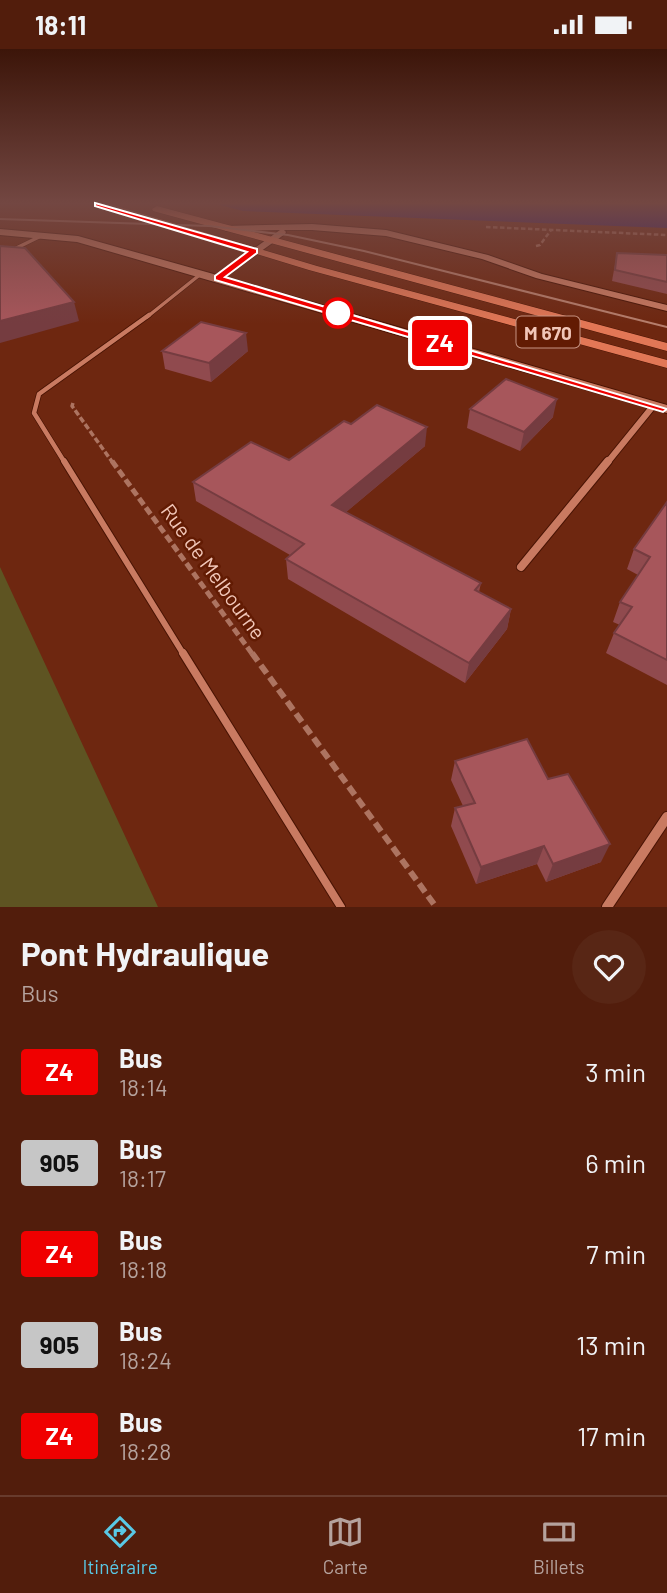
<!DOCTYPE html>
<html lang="fr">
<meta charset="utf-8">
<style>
:root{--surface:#521d0c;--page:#582615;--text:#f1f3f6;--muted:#b5a29d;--line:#683b2d;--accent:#59c8e5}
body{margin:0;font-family:Barlow,sans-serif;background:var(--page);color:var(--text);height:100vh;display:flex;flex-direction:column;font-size:26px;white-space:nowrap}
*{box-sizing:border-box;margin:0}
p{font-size:23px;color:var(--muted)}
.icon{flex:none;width:38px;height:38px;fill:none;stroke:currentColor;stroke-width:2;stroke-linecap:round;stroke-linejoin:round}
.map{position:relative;height:858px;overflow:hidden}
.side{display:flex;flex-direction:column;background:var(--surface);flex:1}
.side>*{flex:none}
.badge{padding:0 14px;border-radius:5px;font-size:24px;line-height:46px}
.map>.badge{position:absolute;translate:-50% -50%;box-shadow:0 0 0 4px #fff}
.round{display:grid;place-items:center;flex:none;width:74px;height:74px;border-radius:37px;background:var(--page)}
.summary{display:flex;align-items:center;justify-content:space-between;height:119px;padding:0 21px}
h1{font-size:33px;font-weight:700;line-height:52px}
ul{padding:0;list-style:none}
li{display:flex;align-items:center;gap:21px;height:91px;padding:0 21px}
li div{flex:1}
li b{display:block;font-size:26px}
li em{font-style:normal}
li .badge{min-width:77px;font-weight:700;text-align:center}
.status{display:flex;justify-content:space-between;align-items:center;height:49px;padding:0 35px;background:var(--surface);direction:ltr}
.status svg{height:19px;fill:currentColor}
.tabs{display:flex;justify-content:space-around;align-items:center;height:98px;border-top:2px solid var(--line);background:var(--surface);font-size:19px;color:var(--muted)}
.tabs a{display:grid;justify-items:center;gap:4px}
.tabs .on{color:var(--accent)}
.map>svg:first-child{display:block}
.green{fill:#5e5422}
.water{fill:#231679}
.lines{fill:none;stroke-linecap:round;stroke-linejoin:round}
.lane-far3-casing{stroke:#481303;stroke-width:4.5}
.lane-far2-casing{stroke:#481303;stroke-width:6}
.lane-far1-casing{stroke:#481303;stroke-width:8}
.lane-casing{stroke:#481303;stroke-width:10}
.street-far2-casing{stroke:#481303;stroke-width:8}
.street-far1-casing{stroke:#481303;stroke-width:10}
.street-casing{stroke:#481303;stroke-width:12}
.secondary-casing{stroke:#481303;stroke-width:2}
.primary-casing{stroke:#481303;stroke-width:1}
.path-far3{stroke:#ad7461;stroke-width:2.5;stroke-dasharray:4.5 2.5;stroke-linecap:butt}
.path-far2{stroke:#ad7461;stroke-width:3.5;stroke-dasharray:6 2.5;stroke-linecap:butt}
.path-far1{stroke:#ad7461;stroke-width:5;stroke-dasharray:8 3.5;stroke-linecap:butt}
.path{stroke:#ad7461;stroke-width:6;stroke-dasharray:10 5;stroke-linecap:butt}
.lane-far3{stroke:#c97a61;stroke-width:3.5}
.lane-far2{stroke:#c97a61;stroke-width:4.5}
.lane-far1{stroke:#c97a61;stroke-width:6}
.lane{stroke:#c97a61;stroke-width:8}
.street-far2{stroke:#c97a61;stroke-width:6}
.street-far1{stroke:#c97a61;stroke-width:8}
.street{stroke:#c97a61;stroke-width:10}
.secondary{fill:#c97a61;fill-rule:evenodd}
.primary{fill:#e27756;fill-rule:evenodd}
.tram{stroke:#b67e6c;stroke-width:2}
.wall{fill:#904a4e}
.shaded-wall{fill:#753c40}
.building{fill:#a7565b;stroke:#753c40;stroke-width:2}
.line{fill:#f00000;stroke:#fff;stroke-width:2}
.stop-dot{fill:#fff;stroke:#f00000;stroke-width:3.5}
.labels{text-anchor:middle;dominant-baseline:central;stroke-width:5;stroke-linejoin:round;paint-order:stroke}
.shield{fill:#621b03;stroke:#c69382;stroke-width:2}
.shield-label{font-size:19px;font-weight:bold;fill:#f1c6b8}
.street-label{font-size:21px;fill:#f1c6b8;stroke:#621b03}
</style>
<div class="status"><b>18:11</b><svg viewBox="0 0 49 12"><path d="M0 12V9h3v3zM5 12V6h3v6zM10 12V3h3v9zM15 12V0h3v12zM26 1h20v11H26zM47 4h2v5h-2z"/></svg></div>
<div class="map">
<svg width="667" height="858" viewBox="0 0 667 858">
<rect width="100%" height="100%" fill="#6e2710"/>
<polygon class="green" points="0,518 158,858 0,858"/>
<polygon class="water" points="216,155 667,155 667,179 243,162"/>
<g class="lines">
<g class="lane-far3-casing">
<g id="lane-far3">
<polyline points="0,207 41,187"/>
<polyline points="147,268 202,224"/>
</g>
</g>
<g class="lane-far2-casing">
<polyline id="lane-far2" points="65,414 34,364 39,345 149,266"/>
</g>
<g class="lane-far1-casing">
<polyline id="lane-far1" points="64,412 184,606"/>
</g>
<g class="lane-casing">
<polyline id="lane" points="183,604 341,858"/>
</g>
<g class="street-far2-casing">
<polyline id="street-far2" points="607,414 654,356"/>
</g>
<g class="street-far1-casing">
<polyline id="street-far1" points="521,518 608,412"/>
</g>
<g class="street-casing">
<polyline id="street" points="607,858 667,768"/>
</g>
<g class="secondary-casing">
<polygon id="secondary" points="312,175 386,181 488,206 542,225 667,256 667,262 536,229 482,210 386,187 312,181 284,181 286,183 285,185 225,228 667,356 667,364 77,193 0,186 0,180 78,187 217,226 280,181 226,182 222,179 223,177"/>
</g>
<g class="primary-casing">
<g id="primary">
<polygon points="93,155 110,155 317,217 667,311 667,319 309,221"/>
<polygon points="157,157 667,294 667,302 153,162 152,160"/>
</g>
</g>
<g class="path-far3">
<polyline points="486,178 667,186"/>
<polyline points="536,197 540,196 551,181"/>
</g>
<polyline class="path-far2" points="73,354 72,357 113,414"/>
<polyline class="path-far1" points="112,412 253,606"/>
<polyline class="path" points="252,604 436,858"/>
<use href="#lane-far3" class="lane-far3"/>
<use href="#lane-far2" class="lane-far2"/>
<use href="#lane-far1" class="lane-far1"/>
<use href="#lane" class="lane"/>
<use href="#street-far2" class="street-far2"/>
<use href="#street-far1" class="street-far1"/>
<use href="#street" class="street"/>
<use href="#secondary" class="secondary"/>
<use href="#primary" class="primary"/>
<polyline class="tram" points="0,170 209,177 288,186 364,202 667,278"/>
</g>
<g class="wall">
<polygon points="617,204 667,206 667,245 612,232"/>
<polygon points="162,302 248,302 211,333 165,320"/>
<polygon points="470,360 553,368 520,402 467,379"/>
<polygon points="351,375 425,397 346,463 481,534 479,543 511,560 507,580 465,634 288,530 286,510 290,506 196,452 193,433 289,411"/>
<polygon points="667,453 667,636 606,604 614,584 620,576 613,573 620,553 638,526 627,520 634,500"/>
<polygon points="455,712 548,730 601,813 546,833 537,815 476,835 451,777 455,759 463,757 451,731"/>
</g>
<g class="shaded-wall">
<polygon points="74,253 79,272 0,294 0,272"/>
<polygon points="246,284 248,302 211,333 209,314"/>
<polygon points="557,350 553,368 520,402 524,383"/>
<polygon points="427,378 425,397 332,475 332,456"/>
<polygon points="511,560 507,580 465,634 469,614"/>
<polygon points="610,795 601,813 546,833 553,815"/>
<polygon points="544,797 537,815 476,835 481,818"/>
</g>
<g class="building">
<polygon points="0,197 25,199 74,253 0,272"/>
<polygon points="617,204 667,206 667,233 615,221"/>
<polygon points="201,273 246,284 209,314 162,302"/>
<polygon points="506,330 557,350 524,383 470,360"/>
<polygon points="377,356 427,378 332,456 481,534 475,541 511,560 469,614 286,510 304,495 193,433 251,393 289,411 344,372 351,375"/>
<polygon points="667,453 667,611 614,584 632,558 620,553 650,508 634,500"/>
<polygon points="527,690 548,730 568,725 610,795 553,815 544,797 481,818 455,759 475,754 455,712"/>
</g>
<linearGradient id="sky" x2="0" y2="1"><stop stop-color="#3c1509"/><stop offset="0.56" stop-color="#734742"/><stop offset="1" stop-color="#734742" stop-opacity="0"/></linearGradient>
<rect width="667" height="275" fill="url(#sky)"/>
<polygon class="line" points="95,154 257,200 257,204 225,228 667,360 663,363 215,231 215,227 247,203 95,157"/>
<circle class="stop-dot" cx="338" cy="264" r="14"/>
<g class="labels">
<rect class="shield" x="516.5" y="267.5" width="63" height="31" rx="5"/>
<g class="shield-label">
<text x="548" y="283">M 670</text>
</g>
<g class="street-label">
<text transform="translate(214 522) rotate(54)">Rue de Melbourne</text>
</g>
</g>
</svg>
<b class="badge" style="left:440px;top:294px;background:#f00000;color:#fff">Z4</b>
</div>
<section class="side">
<div class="summary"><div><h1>Pont Hydraulique</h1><p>Bus</p></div><a class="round"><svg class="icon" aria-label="heart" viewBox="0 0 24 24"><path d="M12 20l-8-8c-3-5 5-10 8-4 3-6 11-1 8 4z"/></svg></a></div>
<ul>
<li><span class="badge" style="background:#f00000;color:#fff">Z4</span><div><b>Bus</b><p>18:14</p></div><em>3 min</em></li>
<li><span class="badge" style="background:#c6c6c6;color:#111">905</span><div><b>Bus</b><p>18:17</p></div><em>6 min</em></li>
<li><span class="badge" style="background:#f00000;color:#fff">Z4</span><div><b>Bus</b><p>18:18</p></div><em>7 min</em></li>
<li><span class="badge" style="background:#c6c6c6;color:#111">905</span><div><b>Bus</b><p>18:24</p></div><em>13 min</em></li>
<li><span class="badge" style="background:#f00000;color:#fff">Z4</span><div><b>Bus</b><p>18:28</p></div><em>17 min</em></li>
</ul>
</section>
<nav class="tabs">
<a class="on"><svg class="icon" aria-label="directions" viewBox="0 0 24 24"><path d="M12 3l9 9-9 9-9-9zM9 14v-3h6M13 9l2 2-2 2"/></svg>Itinéraire</a>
<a><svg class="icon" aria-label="map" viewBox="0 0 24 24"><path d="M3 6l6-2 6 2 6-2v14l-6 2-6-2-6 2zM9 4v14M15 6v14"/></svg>Carte</a>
<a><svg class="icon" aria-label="tickets" viewBox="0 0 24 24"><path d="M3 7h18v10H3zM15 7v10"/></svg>Billets</a>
</nav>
